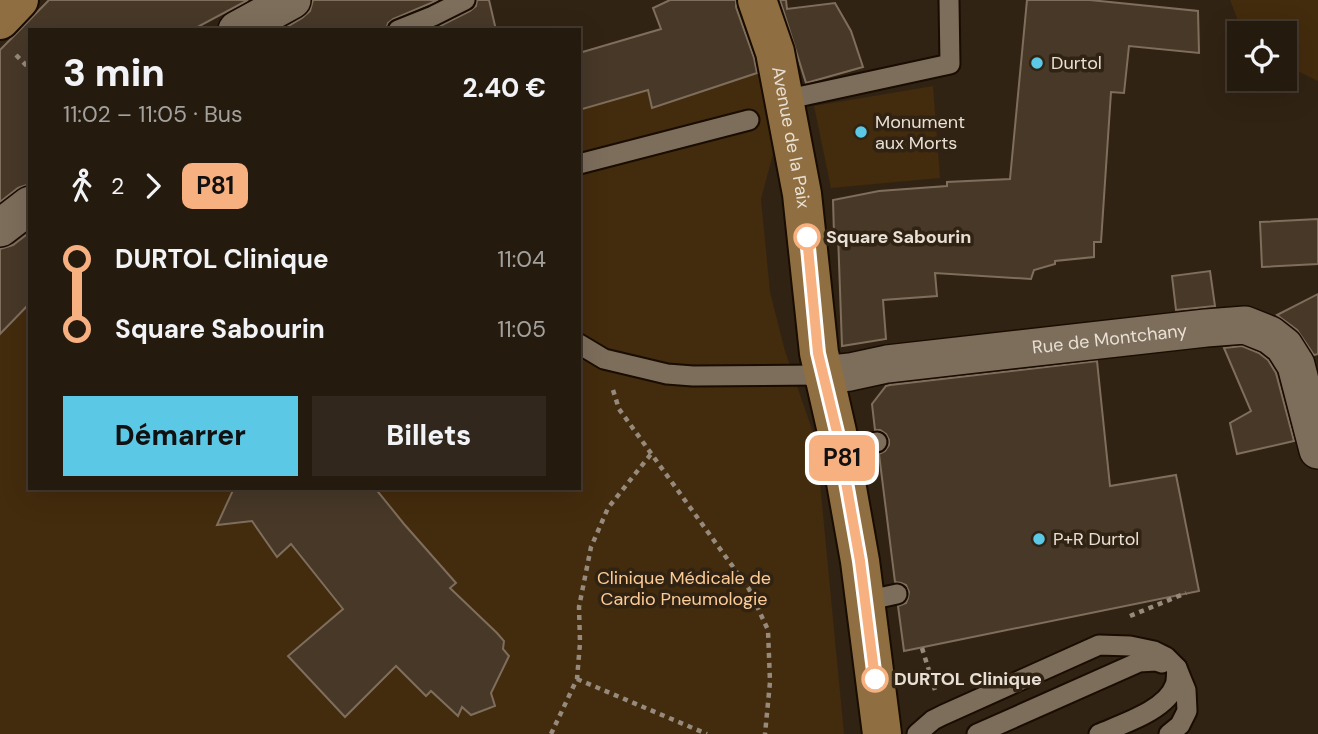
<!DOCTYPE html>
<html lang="fr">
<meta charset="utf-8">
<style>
:root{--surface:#251a0e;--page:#31271c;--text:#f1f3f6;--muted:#a3a19e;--line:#42382e;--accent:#5bc8e6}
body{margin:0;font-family:"DM Sans",sans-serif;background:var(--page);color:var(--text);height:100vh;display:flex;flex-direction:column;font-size:26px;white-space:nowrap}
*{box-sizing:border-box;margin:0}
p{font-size:23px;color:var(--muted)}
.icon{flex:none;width:38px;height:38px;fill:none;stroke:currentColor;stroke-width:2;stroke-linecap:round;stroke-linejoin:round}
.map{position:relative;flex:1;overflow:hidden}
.side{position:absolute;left:28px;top:28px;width:553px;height:462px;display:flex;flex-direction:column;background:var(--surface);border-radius:0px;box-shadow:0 7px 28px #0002,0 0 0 2px var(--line)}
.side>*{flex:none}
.badge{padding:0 14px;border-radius:10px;font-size:24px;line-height:46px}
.fabs{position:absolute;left:1227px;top:21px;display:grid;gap:14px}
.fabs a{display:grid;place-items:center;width:70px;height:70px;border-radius:0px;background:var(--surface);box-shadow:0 7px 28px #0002,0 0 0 2px var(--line);font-size:35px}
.map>.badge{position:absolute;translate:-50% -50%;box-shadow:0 0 0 4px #fff}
.legs{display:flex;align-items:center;gap:10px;height:77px;padding:0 35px;font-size:23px}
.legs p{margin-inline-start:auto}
.summary{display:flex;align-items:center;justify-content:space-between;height:119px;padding:0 35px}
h1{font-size:38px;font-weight:800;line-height:52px}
.button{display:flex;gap:14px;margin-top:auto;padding:14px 35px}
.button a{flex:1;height:80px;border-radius:0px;background:var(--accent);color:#111;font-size:28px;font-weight:800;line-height:80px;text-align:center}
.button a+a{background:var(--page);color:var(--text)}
ul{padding:0 35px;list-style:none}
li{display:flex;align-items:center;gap:24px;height:70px;font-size:26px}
li i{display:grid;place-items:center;width:10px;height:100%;margin:0 9px;background:currentColor}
li i::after{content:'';width:18px;height:18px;margin:-9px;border:5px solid;border-radius:50%;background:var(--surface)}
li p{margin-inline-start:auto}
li:first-child i{background:linear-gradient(#0000 50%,currentColor 0)}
li:last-child i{background:linear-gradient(currentColor 50%,#0000 0)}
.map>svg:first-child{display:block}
.green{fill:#432b0d}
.building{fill:#473828;stroke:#7f6e5c;stroke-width:2}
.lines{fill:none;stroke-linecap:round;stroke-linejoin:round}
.lane-casing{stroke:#190c01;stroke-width:23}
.street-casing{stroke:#190c01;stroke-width:40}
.secondary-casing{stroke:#190c01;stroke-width:42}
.path{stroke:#958a7c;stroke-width:4.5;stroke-dasharray:5 5;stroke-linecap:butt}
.lane{stroke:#7d6d5b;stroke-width:19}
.street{stroke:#7d6d5b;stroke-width:37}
.secondary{stroke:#8f6f41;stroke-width:38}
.line-1-casing{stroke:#fff;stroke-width:16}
.line-1{stroke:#f7b181;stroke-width:10}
.poi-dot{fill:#5bc8e6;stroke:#312313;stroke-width:2.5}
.stop-1-dot{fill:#fff;stroke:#f7b181;stroke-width:3.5}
.labels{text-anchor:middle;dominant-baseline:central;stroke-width:7;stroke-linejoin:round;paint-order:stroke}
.poi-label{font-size:18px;fill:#e9e0d5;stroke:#312313;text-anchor:start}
.street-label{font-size:18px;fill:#e9e0d5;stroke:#312313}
.stop-label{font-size:18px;font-weight:bold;fill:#e9e0d5;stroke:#312313;text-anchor:start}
.park-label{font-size:18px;fill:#fdcc96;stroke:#312313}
</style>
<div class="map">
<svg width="1318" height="734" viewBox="0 0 1318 734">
<rect width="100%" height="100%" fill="#312313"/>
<g class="green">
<polygon points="1230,0 1318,0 1318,81 1285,65 1284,33 1243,33"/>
<polygon points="760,72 773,154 761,199 770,292 785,351 816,441 844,734 0,734 0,333 30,294 30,488 579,488 579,110 648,90 652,108"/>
<polygon points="933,86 940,178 831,188 814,106"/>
</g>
<g class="building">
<polygon points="49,0 248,0 192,30 30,30 30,184 18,188 0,202 0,50"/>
<polygon points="313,0 438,0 393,19 388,23 386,30 288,30 287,27 302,18 310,11"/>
<polygon points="477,0 489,0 496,30 432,30 470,11 476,6"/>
<polygon points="670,0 736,0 736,7 754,58 757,73 652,108 648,90 579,110 579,53 661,29 653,8"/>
<polygon points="780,0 786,0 787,9 835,3 851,31 863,67 806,83"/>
<polygon points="1027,0 1090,0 1198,11 1199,53 1129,46 1124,93 1111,92 1101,242 1094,242 1094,257 1055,261 1055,264 1034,270 1031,279 935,273 937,296 883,300 886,339 842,346 838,234 834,234 833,200 879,191 947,186 947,182 1010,179"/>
<polygon points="1318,219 1318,264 1262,267 1260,222"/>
<polygon points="30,232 30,303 0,334 0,249 13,245"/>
<polygon points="1210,271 1215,306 1176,310 1172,276"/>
<polygon points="1318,294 1318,354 1314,355 1297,330 1277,315"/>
<polygon points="1242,346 1259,353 1268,360 1276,373 1294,441 1237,454 1230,423 1251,411 1224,348"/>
<polygon points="1097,361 1110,486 1176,475 1199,591 904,651 898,606 906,603 908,598 909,592 906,585 901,583 895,582 879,454 885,451 889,445 889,440 886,434 880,430 875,430 872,404 886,386 890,385"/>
<polygon points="234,488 375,488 404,524 456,583 450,588 497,633 504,641 503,649 509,656 491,693 495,706 471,715 462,707 458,716 431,691 426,696 396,666 345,717 288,656 343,609 291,544 277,557 252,521 217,525"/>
</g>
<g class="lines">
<g class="lane-casing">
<g id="lane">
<polyline points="398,30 433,16 465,0"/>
<polyline points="784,100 950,64 949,0"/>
<polyline points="579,164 749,120"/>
<polyline points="579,344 604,359 667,374 693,376 822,375"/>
<polyline points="840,449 877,442"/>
<polyline points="865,601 897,594"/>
<polyline points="917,734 933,720 943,715 1099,645 1130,646 1154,651 1166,657 1177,668 1186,690 1187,711 1180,725 1169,734"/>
<polyline points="977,734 1139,662 1156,661 1162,663"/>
<path d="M1099,734c23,-10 68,-24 76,-49 2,-5 1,-12 2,-17"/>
</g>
</g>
<g class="street-casing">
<g id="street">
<polyline points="237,30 292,0"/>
<polyline points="0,228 30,205"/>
<path id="s1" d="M822,375l28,-3 37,-8 319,-36 39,-3 25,10 14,11 12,19 22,85"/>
</g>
</g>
<g class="secondary-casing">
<g id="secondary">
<path id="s2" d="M757,0l18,52 27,142 17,159 18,79 23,129 22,173"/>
<polyline points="0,20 19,0"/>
</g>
</g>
<g class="path">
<polyline points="16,55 30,69"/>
<polyline points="613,390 619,409 749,589 768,630 770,682 765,734"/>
<polyline points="1130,616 1186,593"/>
<polyline points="922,648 935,690"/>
<polyline points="577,679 707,734"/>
<polyline points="551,734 577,679 580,643 579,607 591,547 608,508 651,454"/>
</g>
<use href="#lane" class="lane"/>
<use href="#street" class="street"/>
<use href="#secondary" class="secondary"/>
</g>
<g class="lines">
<g class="line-1-casing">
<polyline id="line-1" points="807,237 818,353 837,432 844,471 860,561 875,679"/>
</g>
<use href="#line-1" class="line-1"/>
</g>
<g class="poi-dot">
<circle cx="1037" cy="63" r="7"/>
<circle cx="861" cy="132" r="7"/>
<circle cx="1039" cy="539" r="7"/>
</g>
<g class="stop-1-dot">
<circle cx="807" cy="237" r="12"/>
<circle cx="875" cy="679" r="12"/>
</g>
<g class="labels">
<g class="poi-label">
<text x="1051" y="63">Durtol</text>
<text x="875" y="122">Monument<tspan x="875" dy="21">aux Morts</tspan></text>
<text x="1053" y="539">P+R Durtol</text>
</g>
<g class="street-label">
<text stroke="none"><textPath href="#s2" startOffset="142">Avenue de la Paix</textPath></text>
<text stroke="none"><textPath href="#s1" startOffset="290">Rue de Montchany</textPath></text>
</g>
<g class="stop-label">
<text x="826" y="237">Square Sabourin</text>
<text x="894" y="679">DURTOL Clinique</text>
</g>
<g class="park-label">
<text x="684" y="578">Clinique Médicale de<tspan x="684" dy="21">Cardio Pneumologie</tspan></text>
</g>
</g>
</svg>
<div class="fabs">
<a><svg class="icon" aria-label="locate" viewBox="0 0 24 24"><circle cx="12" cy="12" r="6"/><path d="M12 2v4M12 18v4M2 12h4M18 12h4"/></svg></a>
</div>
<b class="badge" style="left:842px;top:458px;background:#f7b181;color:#111">P81</b>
<section class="side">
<div class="summary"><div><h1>3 min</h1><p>11:02 – 11:05 · Bus</p></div><b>2.40 €</b></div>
<div class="legs"><svg class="icon" aria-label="walk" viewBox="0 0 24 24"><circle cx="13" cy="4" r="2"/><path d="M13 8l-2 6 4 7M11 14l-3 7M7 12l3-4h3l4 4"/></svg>2<svg class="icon" aria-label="forward" viewBox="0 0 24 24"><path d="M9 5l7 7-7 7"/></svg><b class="badge" style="background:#f7b181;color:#111">P81</b></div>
<ul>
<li><i style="color:#f7b181"></i><b>DURTOL Clinique</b><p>11:04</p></li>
<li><i style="color:#f7b181"></i><b>Square Sabourin</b><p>11:05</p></li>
</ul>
<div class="button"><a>Démarrer</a><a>Billets</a></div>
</section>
</div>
